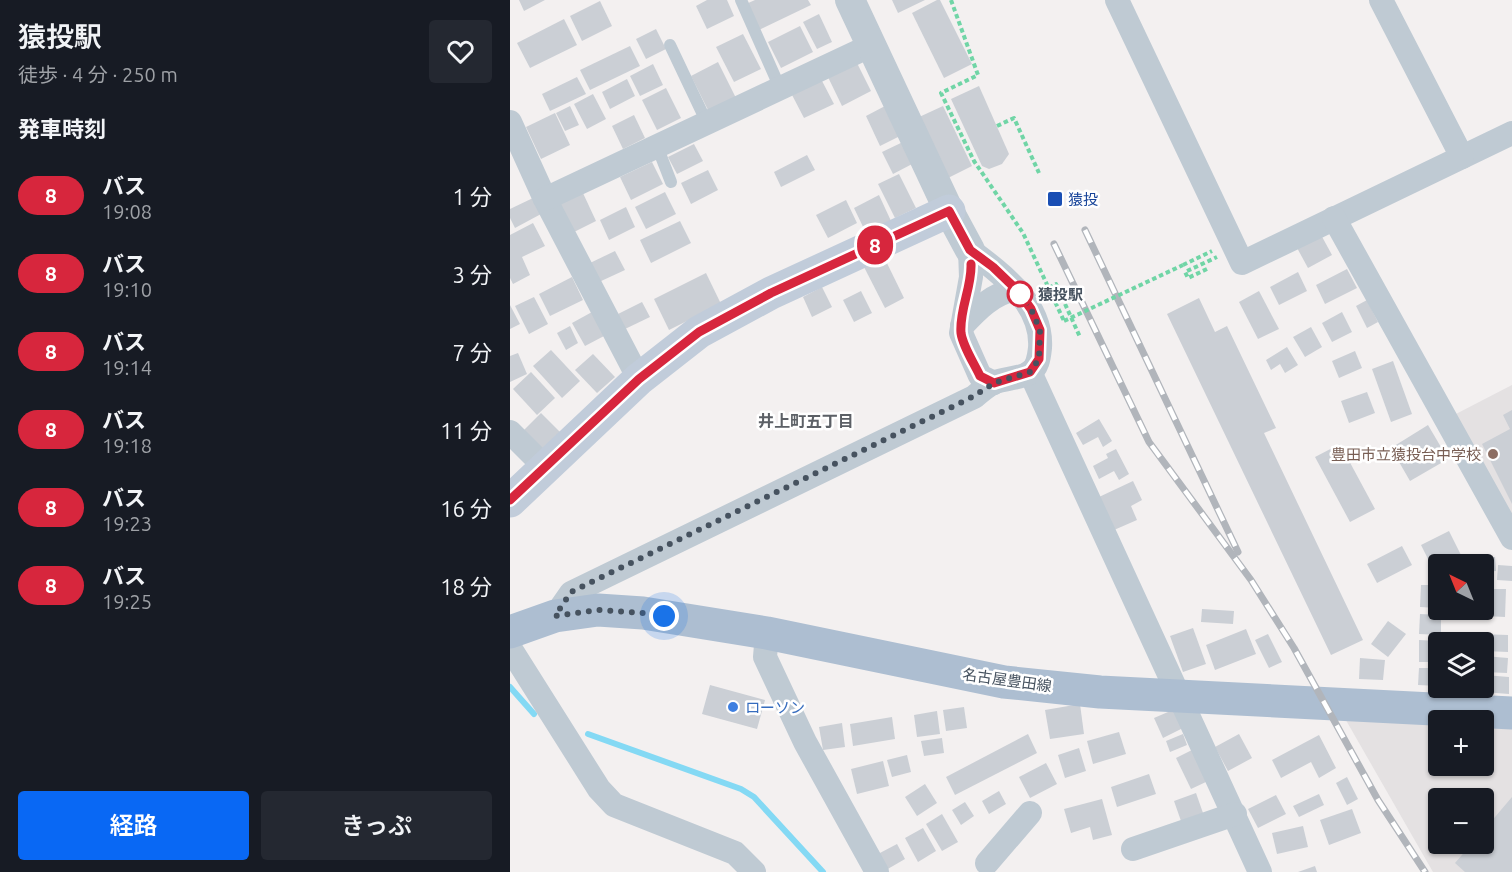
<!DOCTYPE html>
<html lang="ja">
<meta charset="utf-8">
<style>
:root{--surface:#171b24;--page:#242831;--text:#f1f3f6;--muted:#9ea1a6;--accent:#0968f4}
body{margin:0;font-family:Ubuntu,"Noto Sans JP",sans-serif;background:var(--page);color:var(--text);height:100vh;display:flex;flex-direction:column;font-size:22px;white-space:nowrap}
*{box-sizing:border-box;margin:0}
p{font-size:20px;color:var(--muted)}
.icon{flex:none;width:33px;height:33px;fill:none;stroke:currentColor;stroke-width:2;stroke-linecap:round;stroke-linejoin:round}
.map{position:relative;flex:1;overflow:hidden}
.drawer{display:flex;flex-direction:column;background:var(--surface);width:510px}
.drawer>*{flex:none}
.badge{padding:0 12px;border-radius:20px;font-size:21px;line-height:39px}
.needle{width:39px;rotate:317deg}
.fabs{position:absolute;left:918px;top:554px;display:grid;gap:12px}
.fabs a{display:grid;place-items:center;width:66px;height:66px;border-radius:6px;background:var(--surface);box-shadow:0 2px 4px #0004;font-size:30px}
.you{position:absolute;width:30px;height:30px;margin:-15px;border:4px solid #fff;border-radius:50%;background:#1a73e8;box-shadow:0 0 0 9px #1a73e833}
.map>.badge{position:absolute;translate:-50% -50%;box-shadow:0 0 0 3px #fff}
h2{padding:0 18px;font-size:22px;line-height:54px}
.round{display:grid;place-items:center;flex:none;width:63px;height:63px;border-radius:6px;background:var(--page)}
.headline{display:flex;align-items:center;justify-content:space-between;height:102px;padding:0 18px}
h1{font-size:28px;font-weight:600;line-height:45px}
.primary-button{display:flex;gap:12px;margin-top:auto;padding:12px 18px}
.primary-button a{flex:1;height:69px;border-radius:6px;background:var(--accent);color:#fff;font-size:24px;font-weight:600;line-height:69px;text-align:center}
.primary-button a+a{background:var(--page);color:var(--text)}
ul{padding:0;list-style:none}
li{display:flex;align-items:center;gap:18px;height:78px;padding:0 18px}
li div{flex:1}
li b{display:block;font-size:22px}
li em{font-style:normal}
li .badge{min-width:66px;font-weight:700;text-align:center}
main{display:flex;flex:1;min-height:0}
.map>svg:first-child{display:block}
.education{fill:#e4e1e2;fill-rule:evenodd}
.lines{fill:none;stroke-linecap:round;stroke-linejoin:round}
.stream{stroke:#84d9f4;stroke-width:6}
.building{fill:#cbcfd5}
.path{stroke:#70d5a6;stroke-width:4;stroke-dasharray:4.5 3;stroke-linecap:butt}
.service{stroke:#bfcad3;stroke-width:12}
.minor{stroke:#bfcad3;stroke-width:24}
.tertiary{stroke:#bfcad3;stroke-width:30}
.secondary{stroke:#c1ccda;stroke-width:33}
.primary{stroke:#adbed1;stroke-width:33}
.rail-casing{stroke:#b1b5bb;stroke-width:7}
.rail{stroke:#fff;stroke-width:4.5;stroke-dasharray:14;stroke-linecap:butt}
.path-bridge{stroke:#70d5a6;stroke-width:4;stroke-dasharray:4.5 3;stroke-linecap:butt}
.line-casing{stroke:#fff;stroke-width:14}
.line{stroke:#d7263d;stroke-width:9}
.walk{stroke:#46525f;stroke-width:6;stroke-dasharray:0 10.8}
.transit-dot{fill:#1a4fb4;stroke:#fff;stroke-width:2}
.stop-dot{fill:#fff;stroke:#d7263d;stroke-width:3}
.education-dot{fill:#8d6e63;stroke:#fff;stroke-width:2}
.shop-dot{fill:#3f7fe0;stroke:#fff;stroke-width:2}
.labels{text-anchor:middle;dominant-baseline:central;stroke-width:5;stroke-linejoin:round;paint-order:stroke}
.transit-label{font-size:15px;fill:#164399;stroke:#fff;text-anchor:start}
.stop-label{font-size:15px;font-weight:bold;fill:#46525f;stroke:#fff;text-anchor:start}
.education-label{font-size:15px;fill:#785e54;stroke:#fff;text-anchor:end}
.street-label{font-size:15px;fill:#46525f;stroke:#fff}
.shop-label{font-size:15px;fill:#366cbe;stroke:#fff;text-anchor:start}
.neighbourhood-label{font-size:16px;font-weight:bold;fill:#5c6066;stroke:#fff}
</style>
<main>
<section class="drawer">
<div class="headline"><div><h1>猿投駅</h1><p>徒歩 · 4 分 · 250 m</p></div><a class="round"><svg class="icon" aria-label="heart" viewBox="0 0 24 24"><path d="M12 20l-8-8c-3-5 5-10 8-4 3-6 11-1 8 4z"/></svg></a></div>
<h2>発車時刻</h2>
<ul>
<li><span class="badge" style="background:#d7263d;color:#fff">8</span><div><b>バス</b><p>19:08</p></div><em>1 分</em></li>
<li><span class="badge" style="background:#d7263d;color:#fff">8</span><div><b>バス</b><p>19:10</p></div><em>3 分</em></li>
<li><span class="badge" style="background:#d7263d;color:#fff">8</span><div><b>バス</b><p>19:14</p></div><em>7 分</em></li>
<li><span class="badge" style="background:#d7263d;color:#fff">8</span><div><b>バス</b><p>19:18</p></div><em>11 分</em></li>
<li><span class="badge" style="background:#d7263d;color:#fff">8</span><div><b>バス</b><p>19:23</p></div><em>16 分</em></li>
<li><span class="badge" style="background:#d7263d;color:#fff">8</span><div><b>バス</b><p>19:25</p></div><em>18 分</em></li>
</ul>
<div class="primary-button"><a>経路</a><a>きっぷ</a></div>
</section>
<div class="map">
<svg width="1002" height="872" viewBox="0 0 1002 872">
<rect width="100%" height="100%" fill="#f3f0f0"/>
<g class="education">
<polygon points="1002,385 1002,522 942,416"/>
<path d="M833,715l95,6v44h46v-42l28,2v147h-79zM928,798h46v45h-46z"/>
</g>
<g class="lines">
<g class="stream">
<polyline points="0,687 24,714"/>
<polyline points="78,734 231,789 244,797 313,872"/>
</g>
</g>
<g class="building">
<polygon points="9,0 35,0 14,11"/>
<polygon points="197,0 217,0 224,16 197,29 186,6"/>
<polygon points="245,0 298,0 301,5 249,30 236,4"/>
<polygon points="382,0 415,0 388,13"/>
<polygon points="427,0 430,0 462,64 434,78 402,13"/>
<polygon points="90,1 102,26 72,41 60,16"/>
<polygon points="309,14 322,42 307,49 293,22"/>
<polygon points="54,19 67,45 20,68 7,43"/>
<polygon points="290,26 303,52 271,68 258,42"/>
<polygon points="146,29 156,49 136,59 126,39"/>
<polygon points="233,34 251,69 224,82 206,47"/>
<polygon points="120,46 130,66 80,90 70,70"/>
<polygon points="346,61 361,91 332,106 317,75"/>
<polygon points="208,62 226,98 199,112 181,76"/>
<polygon points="143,64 153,85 130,96 120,76"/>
<polygon points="67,77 76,94 40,111 32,94"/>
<polygon points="117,79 125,96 100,109 92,92"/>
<polygon points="311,79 324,104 294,118 281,93"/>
<polygon points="469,86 499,154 492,164 479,169 472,166 441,99"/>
<polygon points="156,88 171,118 147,130 132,100"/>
<polygon points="83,94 96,119 77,129 64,104"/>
<polygon points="60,106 69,125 55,131 46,113"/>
<polygon points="375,106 390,136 370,146 356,116"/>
<polygon points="433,106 462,166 436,179 407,118"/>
<polygon points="45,113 60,145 31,159 16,127"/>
<polygon points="124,115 135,138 113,149 102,126"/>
<polygon points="395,141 406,162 383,174 372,152"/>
<polygon points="184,144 193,161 167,174 158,157"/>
<polygon points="297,155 305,170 271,187 264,172"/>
<polygon points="142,162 153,184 121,200 110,177"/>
<polygon points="198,170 208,190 181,204 171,183"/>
<polygon points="389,174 406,208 385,218 368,184"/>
<polygon points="72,191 86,221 60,234 46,204"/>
<polygon points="155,192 166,214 136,229 125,207"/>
<polygon points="369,195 381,221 356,233 344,208"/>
<polygon points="23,198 31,214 5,228 0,218 0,209"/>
<polygon points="336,200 347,223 318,238 306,215"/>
<polygon points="116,207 125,227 99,240 90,220"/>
<polygon points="170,221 181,243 141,263 130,240"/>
<polygon points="23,223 35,246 12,257 20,275 3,284 0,278 0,235"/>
<polygon points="810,233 822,255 798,268 786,246"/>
<polygon points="105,251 115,270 89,282 80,263"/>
<polygon points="374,257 394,298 375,308 354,267"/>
<polygon points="837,269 847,288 815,304 806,285"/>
<polygon points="788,272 797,291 769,305 760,287"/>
<polygon points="196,273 211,304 159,330 144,299"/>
<polygon points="62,277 73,300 40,316 29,294"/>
<polygon points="312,287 322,307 302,317 293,297"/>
<polygon points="351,291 362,313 344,322 333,300"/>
<polygon points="749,291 769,329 748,339 729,302"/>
<polygon points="24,297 38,324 19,334 5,306"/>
<polygon points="689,298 705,332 717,326 766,428 754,433 853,640 821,655 657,314"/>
<polygon points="857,300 868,322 857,328 846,306"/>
<polygon points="132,302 140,317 115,329 108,314"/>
<polygon points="0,305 10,324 0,329"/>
<polygon points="82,312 94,336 75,346 62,323"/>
<polygon points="832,312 842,332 822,342 812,323"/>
<polygon points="60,326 68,343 56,350 47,333"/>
<polygon points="801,327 812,347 795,357 783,337"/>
<polygon points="777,347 788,365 775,373 770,364 761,370 756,360"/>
<polygon points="41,350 70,381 52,398 23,366"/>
<polygon points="845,351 852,368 829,378 822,361"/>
<polygon points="8,353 17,374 0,382 0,356"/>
<polygon points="83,354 105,377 87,393 65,370"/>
<polygon points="883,361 902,414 881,422 862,369"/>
<polygon points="21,372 45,398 27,415 3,389"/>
<polygon points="857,392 865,413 839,423 831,401"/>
<polygon points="1002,410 1002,504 972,444 1000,429 993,415"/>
<polygon points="31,413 52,434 30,456 9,435"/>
<polygon points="589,419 602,441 593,447 588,437 573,445 566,433"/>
<polygon points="918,425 938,459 900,481 881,448"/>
<polygon points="830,444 865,509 840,522 805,457"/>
<polygon points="606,449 619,474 609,480 604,471 589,479 583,466 598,458 596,454"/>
<polygon points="623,481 632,500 621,506 627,520 604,530 589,497"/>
<polygon points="939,531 951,555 934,564 928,564 928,567 923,569 911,545"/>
<polygon points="892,546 902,565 867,583 857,564"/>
<polygon points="985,557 986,571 974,572 974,564 970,564 970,558"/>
<polygon points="988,565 1002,566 1002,581 987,580"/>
<polygon points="911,585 928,585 928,608 910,607"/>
<polygon points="975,589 996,589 995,617 974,616"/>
<polygon points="692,609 724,611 723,624 691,622"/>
<polygon points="910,614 931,615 931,635 909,634"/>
<polygon points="878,621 896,634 878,657 861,644"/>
<polygon points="683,628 696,664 673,672 660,636"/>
<polygon points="736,629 746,654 705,670 696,645"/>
<polygon points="758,634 772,662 759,668 745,640"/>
<polygon points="970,634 998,635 998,652 974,651 974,642 970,642"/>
<polygon points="909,640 928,641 928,662 909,662"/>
<polygon points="974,656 998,658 997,673 974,672"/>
<polygon points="850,658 875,660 873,680 849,679"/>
<polygon points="909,668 928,668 928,686 908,685"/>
<polygon points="974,675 999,677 999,694 973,692"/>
<polygon points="200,685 255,700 247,729 192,714"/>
<polygon points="570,704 574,734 540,739 535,710"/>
<polygon points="454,707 457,728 436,731 433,710"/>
<polygon points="665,709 673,728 653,738 644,718"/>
<polygon points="427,711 430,734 407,737 404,715"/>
<polygon points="382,717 385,739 343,746 340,724"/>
<polygon points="332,723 335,747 313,750 309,727"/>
<polygon points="609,732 616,754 583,764 577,741"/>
<polygon points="518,734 527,753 445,795 436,777"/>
<polygon points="673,734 677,745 660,752 656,741"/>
<polygon points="729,734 742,758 718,771 705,747"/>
<polygon points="809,735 826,768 809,778 801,762 771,778 762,760"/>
<polygon points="432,738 434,753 414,756 411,741"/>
<polygon points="569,748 576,771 555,778 548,755"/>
<polygon points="682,750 698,781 681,789 666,758"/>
<polygon points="397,755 401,772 382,777 377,760"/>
<polygon points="373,761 379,786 347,794 341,769"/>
<polygon points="536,763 547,784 520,798 509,777"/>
<polygon points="639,774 646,794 607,807 601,787"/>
<polygon points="837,777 848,799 837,805 826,783"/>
<polygon points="415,784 427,803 407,816 395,797"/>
<polygon points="489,791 496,804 479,814 472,801"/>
<polygon points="686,793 693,813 671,821 664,801"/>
<polygon points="809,794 814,805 789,817 783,806"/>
<polygon points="766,795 776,814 748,828 738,809"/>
<polygon points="1002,797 1002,872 955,872 945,863 958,848 953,844 944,854 935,845 937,843 974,843 974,830"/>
<polygon points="592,799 602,835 583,840 580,827 561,833 554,809"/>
<polygon points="455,802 464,816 451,825 442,810"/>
<polygon points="842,809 851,833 819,845 810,820"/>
<polygon points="432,814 448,842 432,851 416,824"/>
<polygon points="793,826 798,847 767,854 762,833"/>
<polygon points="413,828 426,851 408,862 395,838"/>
<polygon points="387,844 395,859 376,870 368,854"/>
<polygon points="805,866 807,872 788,872"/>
</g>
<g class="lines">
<g class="path">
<polyline points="441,0 468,75 431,93 464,161 513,233 554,321"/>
<polyline points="487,126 504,118 529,173"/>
<polyline points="673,265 702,251"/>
<polyline points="697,269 678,278 675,272 707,257"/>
<polyline points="539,288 546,284 570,337"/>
</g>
<g class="service">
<polyline points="231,0 270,88"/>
<polyline points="160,45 197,123"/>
<polyline points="147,146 161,182"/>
</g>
<g class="minor">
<polyline points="607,0 732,263 1002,133"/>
<polyline points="871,0 952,157"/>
<polyline points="0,122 35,199 129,379"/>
<polyline points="35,199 362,45"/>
<polyline points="824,218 1002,538"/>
<polyline points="460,250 461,277 451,333 470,376 484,383"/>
<path d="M452,326c16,-17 30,-32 54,-37"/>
<polyline points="520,372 750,872"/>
<polyline points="0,432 35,467"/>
<path d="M45,616l16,-23 403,-196c6,-5 13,-11 19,-14 11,-5 26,-4 36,-10 9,-5 10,-16 11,-25 3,-44 -38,-74 -70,-98"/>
<polyline points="257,633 255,657 295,742 367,872"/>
<polyline points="0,648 89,789 104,805 225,853 244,872"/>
<polyline points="623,849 725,814"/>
<polyline points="477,863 520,813"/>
</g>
<polyline class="tertiary" points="340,0 439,211 460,250"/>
<polyline class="secondary" points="0,501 129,379 189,332 261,293 439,211"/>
<polyline class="primary" points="0,632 45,616 88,610 133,613 257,633 494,682 590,692 1002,713"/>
<g class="rail-casing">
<g id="rail">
<polyline points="575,230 728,552"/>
<polyline points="544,244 639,442 741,580 784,648 868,800 915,872"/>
</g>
</g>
<use href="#rail" class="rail"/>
<polyline class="path-bridge" points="554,321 673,265"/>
</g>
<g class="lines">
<g class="line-casing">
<path id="line" d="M0,500l129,-121 60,-47 72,-39 178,-82 21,39 23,17 25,24 13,18 9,21 -1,29 -9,13 -36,11 -14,-7c-6,-13 -17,-29 -19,-43 -2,-23 11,-46 10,-69"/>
</g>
<use href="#line" class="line"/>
<polyline class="walk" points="154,616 133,613 88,610 45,616 61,592 444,406 464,396 484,383 520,372 529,359 530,330 521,309 508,291 510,294"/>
</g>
<rect class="transit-dot" x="537" y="191" width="16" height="16" rx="3"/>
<circle class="stop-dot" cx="510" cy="294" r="12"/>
<circle class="education-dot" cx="983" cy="454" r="6"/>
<circle class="shop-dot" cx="223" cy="707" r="6"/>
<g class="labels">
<g class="transit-label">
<text x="558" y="199">猿投</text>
</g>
<g class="stop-label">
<text x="528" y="294">猿投駅</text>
</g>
<g class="education-label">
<text x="971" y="454">豊田市立猿投台中学校</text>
</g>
<g class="street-label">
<text transform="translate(497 680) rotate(8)">名古屋豊田線</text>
</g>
<g class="shop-label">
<text x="235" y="707">ローソン</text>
</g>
<g class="neighbourhood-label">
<text x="296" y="421">井上町五丁目</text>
</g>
</g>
</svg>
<div class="fabs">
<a><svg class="needle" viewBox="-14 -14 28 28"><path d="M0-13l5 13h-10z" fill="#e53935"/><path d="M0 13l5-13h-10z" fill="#9ea1a6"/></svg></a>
<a><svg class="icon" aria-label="layers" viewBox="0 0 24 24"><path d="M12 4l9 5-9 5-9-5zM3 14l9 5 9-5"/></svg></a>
<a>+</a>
<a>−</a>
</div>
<div class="you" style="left:154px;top:616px"></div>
<b class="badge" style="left:365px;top:245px;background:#d7263d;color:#fff">8</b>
</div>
</main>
